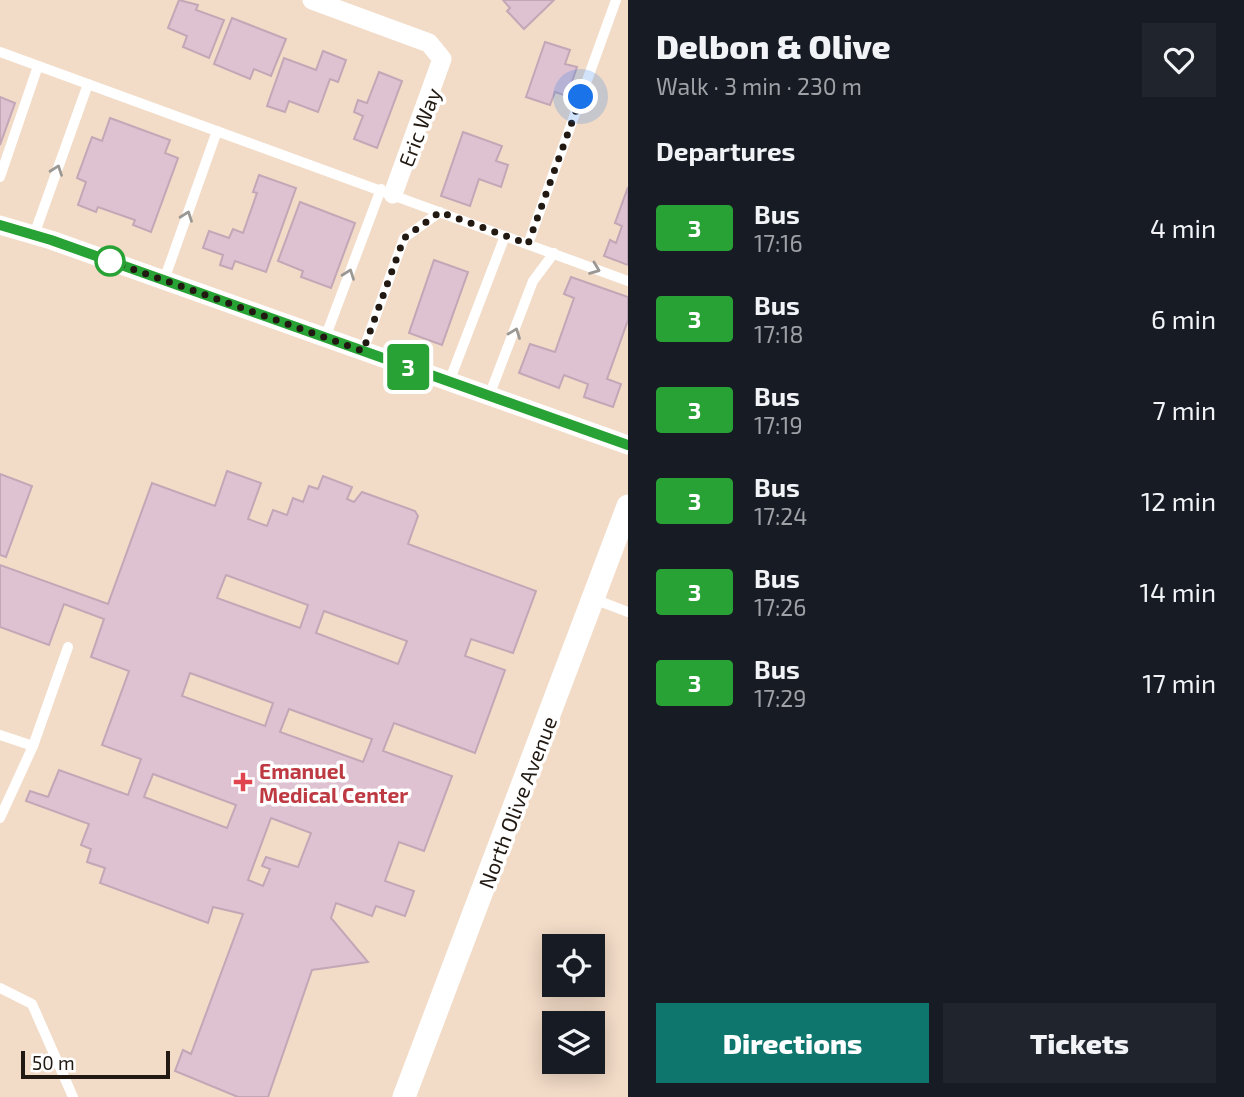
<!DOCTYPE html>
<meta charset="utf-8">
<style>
:root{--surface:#171b24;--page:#20242c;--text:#f1f3f6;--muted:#9ea1a6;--accent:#0f766e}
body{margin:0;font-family:"Exo 2",sans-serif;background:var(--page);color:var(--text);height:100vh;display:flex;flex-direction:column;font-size:26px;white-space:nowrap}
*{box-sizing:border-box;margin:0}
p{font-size:23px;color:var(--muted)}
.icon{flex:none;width:38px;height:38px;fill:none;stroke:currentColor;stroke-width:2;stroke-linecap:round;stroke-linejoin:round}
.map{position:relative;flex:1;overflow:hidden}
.drawer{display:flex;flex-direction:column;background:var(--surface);width:616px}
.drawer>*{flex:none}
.badge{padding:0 14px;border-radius:5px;font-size:24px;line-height:46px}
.tools{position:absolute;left:542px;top:934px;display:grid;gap:14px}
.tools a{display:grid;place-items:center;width:63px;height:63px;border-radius:0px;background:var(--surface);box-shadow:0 4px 18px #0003;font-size:35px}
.scale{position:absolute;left:21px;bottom:18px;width:149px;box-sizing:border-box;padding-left:7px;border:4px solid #211912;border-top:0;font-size:19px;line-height:24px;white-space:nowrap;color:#211912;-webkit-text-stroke:5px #fff;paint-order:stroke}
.you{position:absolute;width:35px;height:35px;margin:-18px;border:5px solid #fff;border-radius:50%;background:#1a73e8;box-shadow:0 0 0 10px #1a73e833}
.map>.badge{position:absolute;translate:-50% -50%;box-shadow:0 0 0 4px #fff}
h2{padding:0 28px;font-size:26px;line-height:63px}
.round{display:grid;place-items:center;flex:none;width:74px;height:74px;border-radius:0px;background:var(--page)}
.overview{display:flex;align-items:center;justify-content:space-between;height:119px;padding:0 28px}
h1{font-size:33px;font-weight:800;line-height:52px}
.button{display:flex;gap:14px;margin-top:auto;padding:14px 28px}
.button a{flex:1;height:80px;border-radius:0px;background:var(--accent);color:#fff;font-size:28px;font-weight:800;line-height:80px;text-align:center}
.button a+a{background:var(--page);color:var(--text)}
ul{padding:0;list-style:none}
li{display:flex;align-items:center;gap:21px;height:91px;padding:0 28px}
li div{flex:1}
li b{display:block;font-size:26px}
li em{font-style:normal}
li .badge{min-width:77px;font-weight:700;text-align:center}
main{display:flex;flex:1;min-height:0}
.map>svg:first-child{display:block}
.building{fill:#dec2d1;stroke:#c3a7b7;stroke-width:2;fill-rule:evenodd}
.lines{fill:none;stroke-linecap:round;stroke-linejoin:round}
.service{stroke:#fff;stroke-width:10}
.minor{stroke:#fff;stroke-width:19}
.tertiary{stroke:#fff;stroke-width:23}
.oneway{stroke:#9b9894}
.line-casing{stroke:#fff;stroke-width:16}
.line{stroke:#29a235;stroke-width:10}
.walk{stroke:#211912;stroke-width:7;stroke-dasharray:0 12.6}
.stop-dot{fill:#fff;stroke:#29a235;stroke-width:3.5}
.health-dot{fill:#e0444e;stroke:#fff;stroke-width:2.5}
.labels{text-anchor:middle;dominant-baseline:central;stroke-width:7;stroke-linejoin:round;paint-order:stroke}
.street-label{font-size:21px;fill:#211912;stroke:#fff}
.health-label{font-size:21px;font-weight:bold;fill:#be3a42;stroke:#fff;text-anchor:start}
</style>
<main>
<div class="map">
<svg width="628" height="1097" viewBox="0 0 628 1097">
<rect width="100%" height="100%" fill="#f2dbc7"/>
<g class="building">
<polygon points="179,0 198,5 196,10 224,20 209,58 183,47 187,36 168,28"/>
<polygon points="503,0 554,0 524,29 507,11 510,8"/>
<polygon points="232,18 286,39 271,76 254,69 250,79 214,64"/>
<polygon points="545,42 570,50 565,64 577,67 567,96 555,92 550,105 526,97"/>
<polygon points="323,51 346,60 338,82 330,79 318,112 289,101 285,112 267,106 284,58 316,70"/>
<polygon points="379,72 402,81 377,148 354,139 363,116 354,112 358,100 367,103"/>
<polygon points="0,97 15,103 0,145"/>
<polygon points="110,118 170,140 165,153 178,158 151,232 133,225 135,220 98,207 96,212 78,205 86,182 77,178 92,137 102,141"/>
<polygon points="463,132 502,146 496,161 508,165 501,187 479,179 470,206 441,196"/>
<polygon points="259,175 296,188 266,272 235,261 232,269 220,265 223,255 203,248 209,231 229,238 233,229 243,233 257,193 253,192"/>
<polygon points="628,187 628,265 604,256 610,240 616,243 622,226 615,223"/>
<polygon points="300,202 355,223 331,288 301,277 303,271 278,261"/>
<polygon points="434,260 468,272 442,345 409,333"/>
<polygon points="571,277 628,297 628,320 607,379 621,384 613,407 584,397 588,384 564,375 559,388 519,373 530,344 555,352 574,298 564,294"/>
<path d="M227,471l34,12 -13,36 19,7 6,-16 14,5 6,-17 10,4 6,-16 9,3 5,-13 29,11 -5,12 7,3 8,-10 53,19 3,5 -10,28 128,47 -23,62 -42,-14 -6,17 40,14 -30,83 -81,-30 -11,28 69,25 -28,75 -25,-9 -14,39 29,10 -9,25 -29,-10 -4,10 -36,-13 -5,15 37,44 -56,8 -44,127h-30l-63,-26 8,-21 8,4 52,-140 -30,-7 -5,16 -108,-40 5,-15 -18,-6 4,-13 -10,-4 8,-21 -63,-23 4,-10 18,6 11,-27 69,25 13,-36 -39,-14 27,-74 -38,-14 13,-38 -40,-15 -15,41 -49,-18v-62l108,39 44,-121 63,23zM226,575l82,30 -8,23 -83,-30zM324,611l83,30 -9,23 -82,-31zM190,673l83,30 -8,23 -83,-30zM289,709l83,30 -9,23 -83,-30zM153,774l83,31 -9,23 -83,-31zM271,818l40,15 -13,34 -32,-10 -4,9 8,3 -7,17 -15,-6z"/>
<polygon points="0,474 32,486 6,557 0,555"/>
</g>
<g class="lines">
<g class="service">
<polyline points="0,52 628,281"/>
<polyline points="0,177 38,66"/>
<polyline points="34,235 88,84"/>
<polyline points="528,244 616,0"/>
<polyline points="164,280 217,131"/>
<polyline points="325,338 381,189"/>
<polyline points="363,351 404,238 440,212"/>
<polyline points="449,382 505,236"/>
<polyline points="489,396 533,281 554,253"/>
<polyline points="594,599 628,612"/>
<polyline points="0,735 33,746 68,647"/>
<polyline points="0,818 33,746"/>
<polyline points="0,988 32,1004 73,1097"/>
</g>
<g class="minor">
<polyline points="312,0 429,43 442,59 393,194"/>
<polyline points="0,225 51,240 628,445"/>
</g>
<polyline class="tertiary" points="404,1097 628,506"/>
</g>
<defs><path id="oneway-chevron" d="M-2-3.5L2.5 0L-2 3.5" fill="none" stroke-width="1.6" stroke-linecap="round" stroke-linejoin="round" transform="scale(1.75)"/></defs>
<g class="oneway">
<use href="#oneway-chevron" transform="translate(57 170) rotate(-70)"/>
<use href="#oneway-chevron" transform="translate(187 216) rotate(-70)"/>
<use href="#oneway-chevron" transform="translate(595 269) rotate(21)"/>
<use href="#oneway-chevron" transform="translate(349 274) rotate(-70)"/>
<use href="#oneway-chevron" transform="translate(515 333) rotate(-69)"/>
</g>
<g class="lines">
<g class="line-casing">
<polyline id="line" points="0,225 51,240 628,445"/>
</g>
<use href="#line" class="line"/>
<polyline class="walk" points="110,261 363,351 404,238 440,212 528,244 581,97"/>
</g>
<circle class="stop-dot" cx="110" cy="261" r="14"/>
<path class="health-dot" d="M239.5 771.5h7v7h7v7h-7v7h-7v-7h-7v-7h7z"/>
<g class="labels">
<g class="street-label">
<text transform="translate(419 127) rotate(-69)">Eric Way</text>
<text transform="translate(517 802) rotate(-69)">North Olive Avenue</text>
</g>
<g class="health-label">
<text x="259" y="770">Emanuel<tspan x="259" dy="24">Medical Center</tspan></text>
</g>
</g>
</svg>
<div class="tools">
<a><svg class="icon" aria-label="locate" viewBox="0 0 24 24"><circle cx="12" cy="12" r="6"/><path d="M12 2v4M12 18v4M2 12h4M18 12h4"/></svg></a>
<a><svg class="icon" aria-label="layers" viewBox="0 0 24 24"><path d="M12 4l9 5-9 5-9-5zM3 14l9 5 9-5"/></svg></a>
</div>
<div class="scale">50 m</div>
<div class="you" style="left:581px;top:97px"></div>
<b class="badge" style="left:408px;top:367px;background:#29a235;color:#fff">3</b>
</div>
<section class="drawer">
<div class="overview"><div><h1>Delbon &amp; Olive</h1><p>Walk · 3 min · 230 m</p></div><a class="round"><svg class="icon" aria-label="heart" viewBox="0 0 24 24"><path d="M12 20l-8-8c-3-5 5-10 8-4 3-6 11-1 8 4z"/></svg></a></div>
<h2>Departures</h2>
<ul>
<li><span class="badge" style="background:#29a235;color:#fff">3</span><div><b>Bus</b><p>17:16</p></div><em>4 min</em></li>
<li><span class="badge" style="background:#29a235;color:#fff">3</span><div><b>Bus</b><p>17:18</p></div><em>6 min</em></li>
<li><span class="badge" style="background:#29a235;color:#fff">3</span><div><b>Bus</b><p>17:19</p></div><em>7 min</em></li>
<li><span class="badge" style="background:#29a235;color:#fff">3</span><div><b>Bus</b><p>17:24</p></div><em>12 min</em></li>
<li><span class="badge" style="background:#29a235;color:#fff">3</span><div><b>Bus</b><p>17:26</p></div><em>14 min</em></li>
<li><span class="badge" style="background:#29a235;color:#fff">3</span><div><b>Bus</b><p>17:29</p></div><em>17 min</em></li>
</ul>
<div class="button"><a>Directions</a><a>Tickets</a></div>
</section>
</main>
